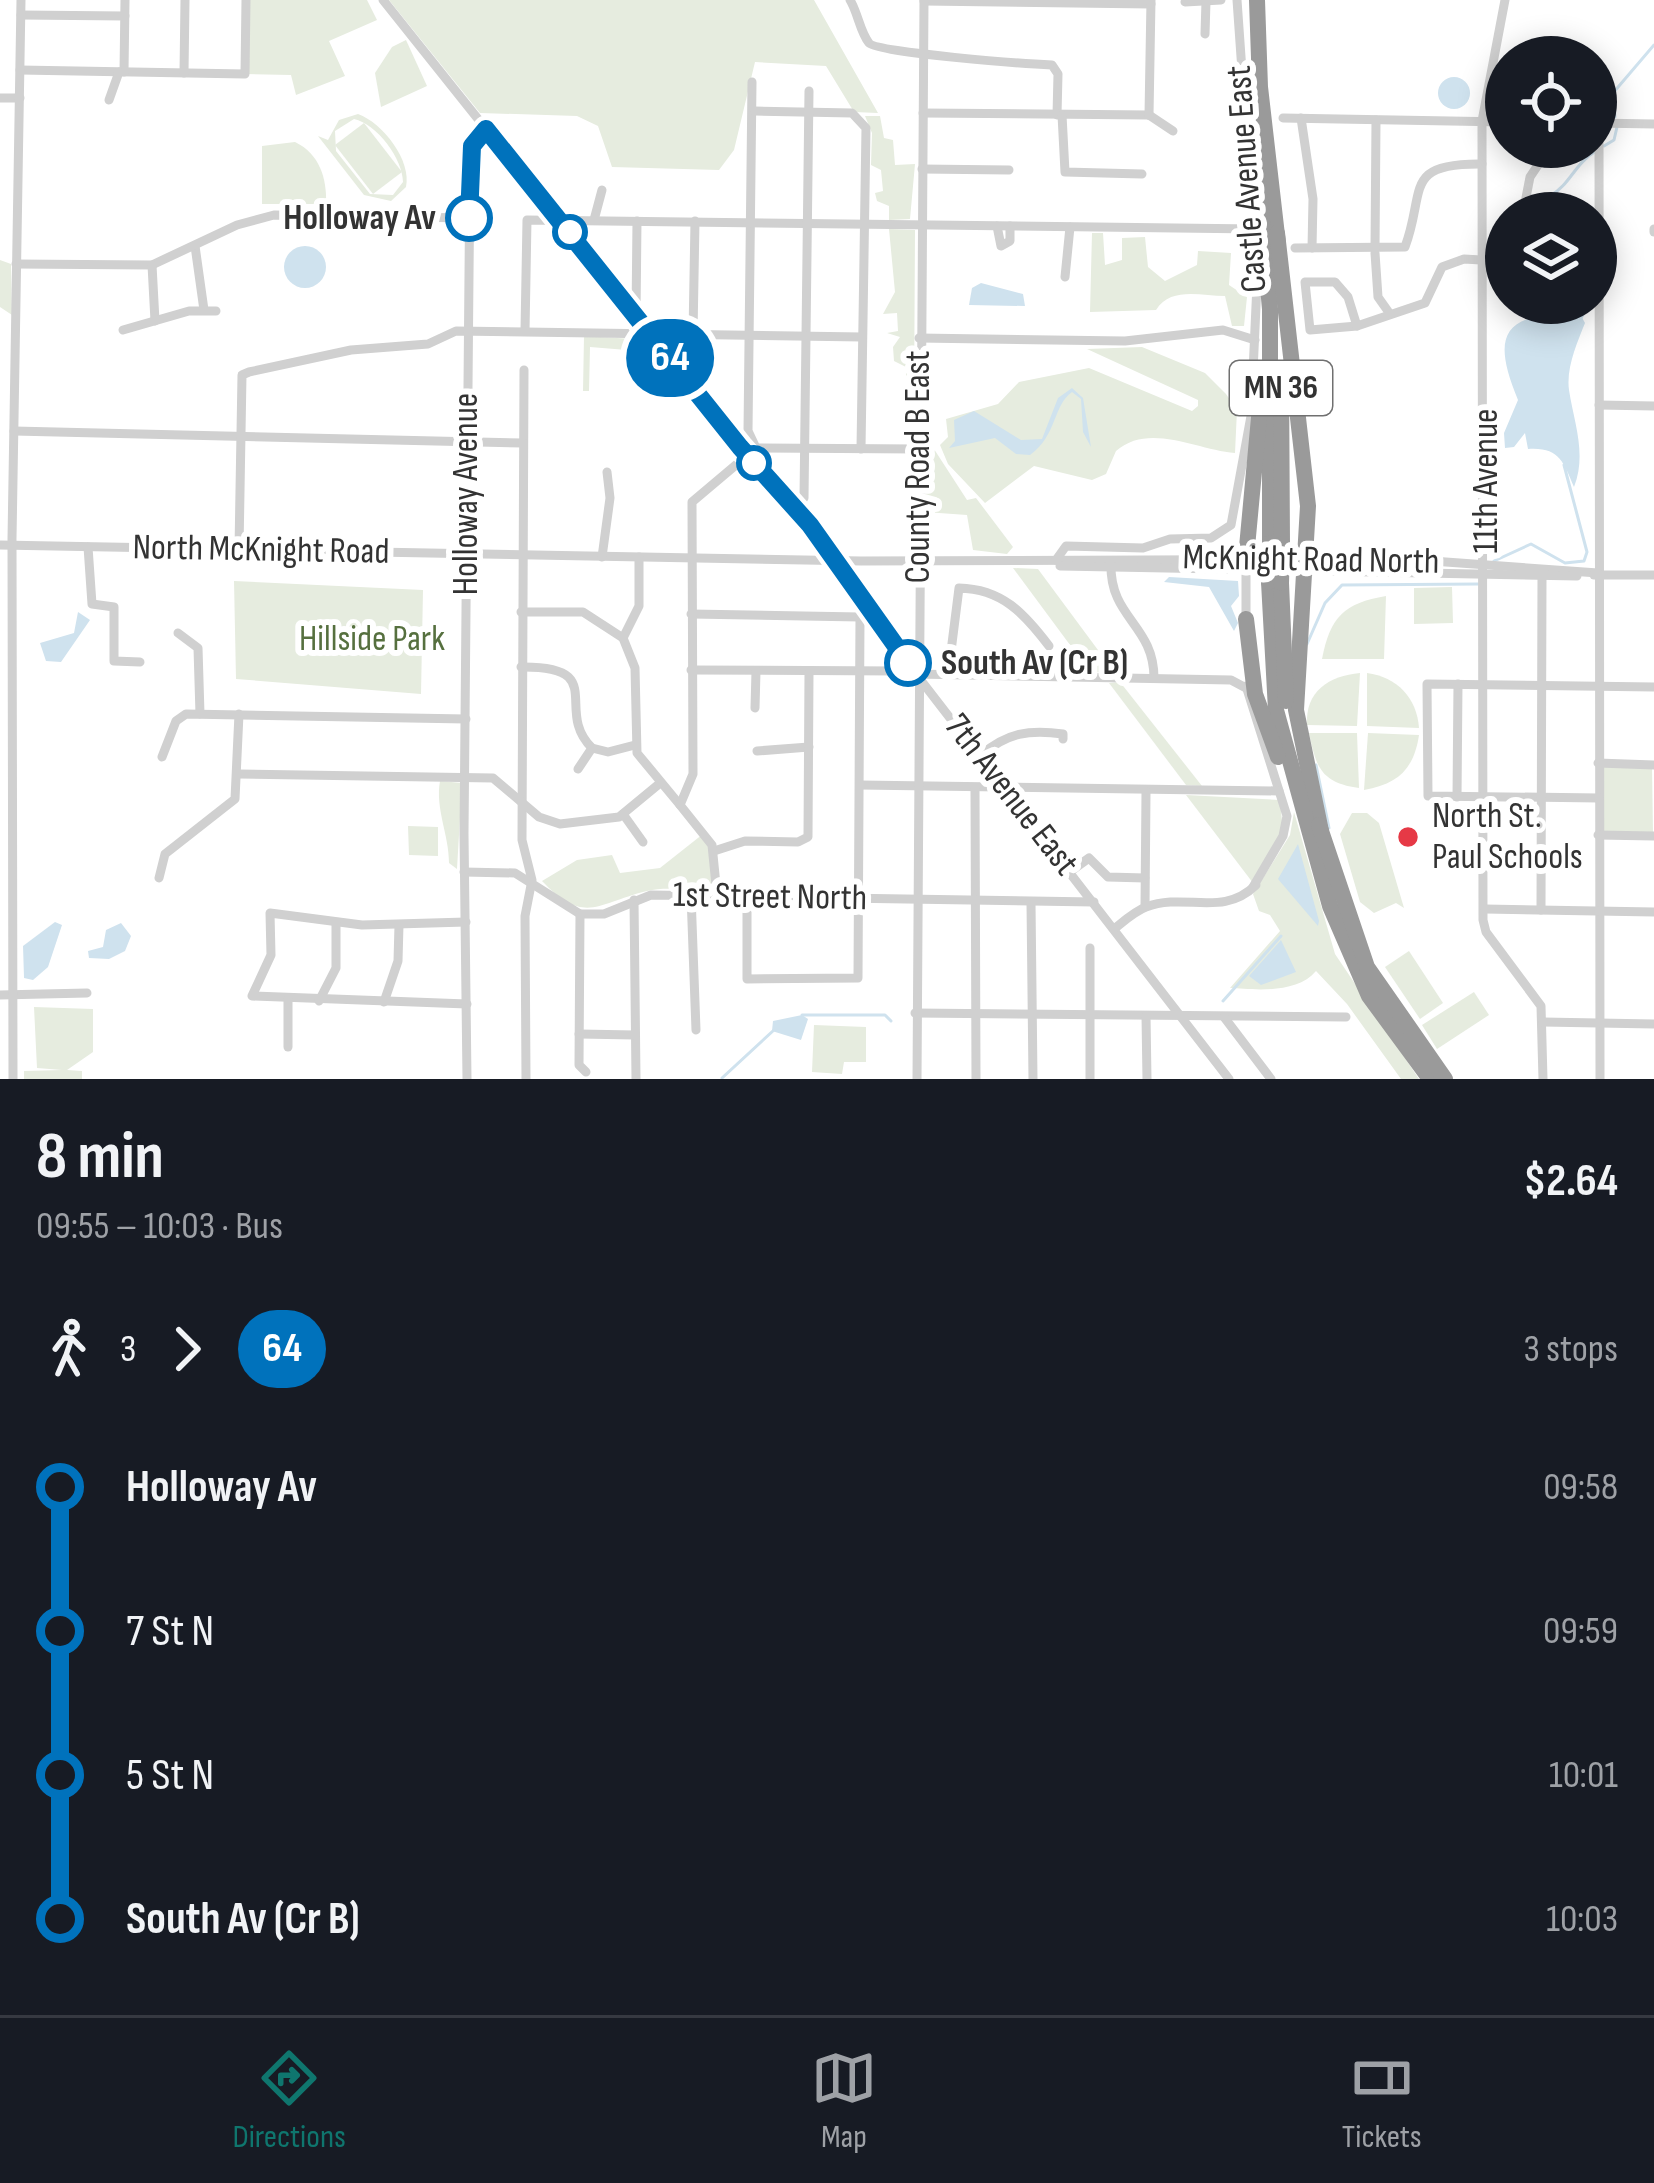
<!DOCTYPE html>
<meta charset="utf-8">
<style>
:root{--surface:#171b24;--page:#242831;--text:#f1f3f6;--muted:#9ea1a6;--line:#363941;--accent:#0f766e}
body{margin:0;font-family:"Sofia Sans Condensed",sans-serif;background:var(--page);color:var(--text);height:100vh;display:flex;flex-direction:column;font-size:45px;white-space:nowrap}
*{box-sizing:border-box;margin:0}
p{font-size:39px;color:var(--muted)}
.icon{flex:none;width:66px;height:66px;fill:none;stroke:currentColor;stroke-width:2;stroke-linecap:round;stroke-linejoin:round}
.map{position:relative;height:1079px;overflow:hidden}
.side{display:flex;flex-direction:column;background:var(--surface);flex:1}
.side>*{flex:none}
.badge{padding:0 24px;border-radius:39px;font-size:42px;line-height:78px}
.fabs{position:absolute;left:1485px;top:36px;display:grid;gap:24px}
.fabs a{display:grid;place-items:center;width:132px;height:132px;border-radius:50%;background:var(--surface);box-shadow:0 6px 30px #0003;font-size:60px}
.map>.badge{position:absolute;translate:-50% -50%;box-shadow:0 0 0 6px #fff}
.legs{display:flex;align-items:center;gap:18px;height:132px;padding:0 36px;font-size:39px}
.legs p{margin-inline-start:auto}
.overview{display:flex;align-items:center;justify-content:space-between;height:204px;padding:0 36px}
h1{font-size:66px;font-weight:700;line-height:90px}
ul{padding:0 36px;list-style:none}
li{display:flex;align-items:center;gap:42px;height:144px;font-size:45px}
li i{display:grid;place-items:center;width:18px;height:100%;margin:0 15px;background:currentColor}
li i::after{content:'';width:30px;height:30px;margin:-15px;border:9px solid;border-radius:50%;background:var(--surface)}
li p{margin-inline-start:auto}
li:first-child i{background:linear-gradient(#0000 50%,currentColor 0)}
li:last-child i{background:linear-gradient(currentColor 50%,#0000 0)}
.tabs{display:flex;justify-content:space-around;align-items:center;height:168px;border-top:3px solid var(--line);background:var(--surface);font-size:33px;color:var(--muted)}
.tabs a{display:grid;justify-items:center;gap:6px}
.tabs .selected{color:var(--accent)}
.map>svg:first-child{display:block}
.green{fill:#e6ecdf;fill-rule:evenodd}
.water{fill:#cfe2ee}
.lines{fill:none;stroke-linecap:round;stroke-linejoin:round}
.stream{stroke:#cfe2ee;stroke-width:3}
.minor{stroke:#d0d0d0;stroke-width:9}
.highway{stroke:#9a9a9a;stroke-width:16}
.highway-bridge{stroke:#9a9a9a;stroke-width:16}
.line-1-casing{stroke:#fff;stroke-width:27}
.line-1{stroke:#0072bc;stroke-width:18}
.stop-1-dot{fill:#fff;stroke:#0072bc;stroke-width:6}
.poi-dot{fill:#e63946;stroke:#fff;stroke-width:4.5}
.labels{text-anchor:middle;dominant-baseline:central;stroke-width:12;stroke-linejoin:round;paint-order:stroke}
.shield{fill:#fff;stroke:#707070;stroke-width:3}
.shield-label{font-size:33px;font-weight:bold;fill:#333}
.street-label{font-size:36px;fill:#333;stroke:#fff}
.stop-label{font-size:36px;font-weight:bold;fill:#333;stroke:#fff;text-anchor:end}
.park-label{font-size:36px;fill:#56703f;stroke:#fff}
.poi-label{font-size:36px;fill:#333;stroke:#fff;text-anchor:start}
</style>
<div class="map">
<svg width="1654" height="1079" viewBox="0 0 1654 1079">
<rect width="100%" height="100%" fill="#fff"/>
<g class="green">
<polygon points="246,0 367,0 377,20 329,41 345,76 296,95 291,75 245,74"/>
<polygon points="389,0 814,0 878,113 854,112 826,66 755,62 734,150 719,170 612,167 598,126 577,116 480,113"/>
<polygon points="406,40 427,86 381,107 375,73 392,47"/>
<path d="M358,114c25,9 54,47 48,73l-15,14 -27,-6 -46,-59 10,4 11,-20zM354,119c23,5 49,40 49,63l-10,13 -23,-1 -34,-43 -1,-20z"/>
<polygon points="865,116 880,116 884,138 893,140 895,165 915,164 910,219 889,220 889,206 877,201 875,193 883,191 881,170 871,165 872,133"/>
<polygon points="364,123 402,172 373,194 335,145"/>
<path d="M295,142c25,12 32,37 31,62h-64v-58z"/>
<polygon points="889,229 915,230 914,404 906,406 906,367 894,361 893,347 900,337 887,333 898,331 897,313 883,314 895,292"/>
<path d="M1092,233h11l2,32 17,-5v-22l23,-1 3,30 17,14 32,-16 1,-14 33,2 -2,32 18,12 -3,29h-12l-7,-30c-24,0 -54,-10 -69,14l-66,2z"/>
<polygon points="0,260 11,264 12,315 0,307"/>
<polygon points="584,336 633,339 639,351 590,347 589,391 583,391"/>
<path d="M1142,347l63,26 21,21 11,16 -2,43c-38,-3 -86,-31 -119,-2l-10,23 -14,6 -58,-14 -49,37 -37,-39 -8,-19 8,-8 -2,-18 52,-15 21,-22 70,-14 103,43 6,-5v-6l-111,-51z"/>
<polygon points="924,443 932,446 967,500 976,498 1013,547 1007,554 973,550 967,515 925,512"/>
<polygon points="1013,568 1038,569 1115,673 1090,672"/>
<polygon points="234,581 423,590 421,694 236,679"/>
<polygon points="1452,587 1453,623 1414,624 1414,588"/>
<path d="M1386,596l-2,63h-62c8,-42 22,-56 64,-63z"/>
<path d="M1360,673l-3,53 -50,-1c-2,-34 22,-49 53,-52z"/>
<path d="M1367,673c30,4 50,25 52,55l-52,-2z"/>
<polygon points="1120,682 1202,786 1186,785 1109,683"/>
<path d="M1309,733h48l2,55c-38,-5 -43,-21 -50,-55z"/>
<path d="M1368,733l51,2c-5,34 -21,49 -55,55z"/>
<polygon points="1601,766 1652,767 1653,834 1601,833"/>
<path d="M440,781l22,2 -5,86 -8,-6c0,-29 -14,-54 -9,-82z"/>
<polygon points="1186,795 1280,800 1283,832 1253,883"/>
<path d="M1294,812l41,142 84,125h-18l-54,-75 -31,-33c-20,24 -64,18 -86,17l50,-57 -10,-16 -11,-4 -6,-17 37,-59z"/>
<polygon points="1352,813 1367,813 1379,823 1404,908 1396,903 1374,913 1360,902 1340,834"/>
<polygon points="408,826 438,827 438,856 409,855"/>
<path d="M703,834l7,13 6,45c-22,-1 -48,-6 -69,-1 -50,12 -62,35 -105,-10l35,-21 35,-5 8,18 40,-5z"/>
<polygon points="1409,951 1443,1003 1420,1019 1385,967"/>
<polygon points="1474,992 1489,1015 1437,1049 1422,1025"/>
<polygon points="34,1007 93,1009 93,1052 67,1070 82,1071 82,1079 24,1079 24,1071 62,1070 37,1068"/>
<polygon points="814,1025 866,1027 866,1062 844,1062 842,1074 812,1072"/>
</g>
<g class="water">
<circle cx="1454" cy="93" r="16"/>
<circle cx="305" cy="267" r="21"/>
<polygon points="981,283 1023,294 1025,306 969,305 972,288"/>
<path d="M1579,312l6,11c-8,20 -19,45 -16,67 5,33 18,64 5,97 -11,-26 -15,-40 -46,-38l-3,-16 -11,14 -9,1 -1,-15 14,-33c-29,-70 -12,-86 61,-88z"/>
<path d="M1072,388l11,10 8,49 -8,-15 -2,-33 -9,-7c-19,13 -15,44 -42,63l-14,-1 -21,-16 -46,10 6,-7 -1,-21 20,-9 47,29 21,-1 16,-41z"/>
<polygon points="1169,577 1238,581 1239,596 1231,606 1238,623 1234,631 1209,587 1164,582"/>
<polygon points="78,612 90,620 61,662 46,661 40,643 74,633"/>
<polygon points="1298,844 1319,921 1318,926 1278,879"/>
<polygon points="55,922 62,925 48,967 33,980 24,978 23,946"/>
<polygon points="121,923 131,936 125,951 109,959 89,958 88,951 103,947 106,930"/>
<polygon points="1281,940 1296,972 1261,985 1249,976"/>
<polygon points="802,1015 808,1019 801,1040 772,1031 773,1021"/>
</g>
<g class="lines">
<g class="stream">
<polyline points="1615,117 1613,93 1654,45"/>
<polyline points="1604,146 1614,140 1617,127"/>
<path d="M1564,213l-14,-17c20,-11 25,-33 46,-45"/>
<polyline points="1581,318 1590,303"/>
<polyline points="1494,561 1531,544 1565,563 1584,561 1587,552 1564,465"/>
<polyline points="1307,644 1325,603 1342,585 1478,584"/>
<polyline points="1316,765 1329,828"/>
<polyline points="1223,1001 1281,936"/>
<polyline points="802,1015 885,1015 891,1021"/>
<polyline points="722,1078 774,1030"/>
</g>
<g class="minor">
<polyline points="383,0 740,447 810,525 916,674 1229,1079"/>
<path d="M850,0c8,13 10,32 19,43 7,10 160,21 183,22l6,9 -1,41"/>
<polyline points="1237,0 1248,156"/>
<polyline points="1505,0 1482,121 1483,920 1486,932 1541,1006 1543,1079"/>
<polyline points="924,1 1151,4"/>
<polyline points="1185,2 1221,0"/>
<polyline points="21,15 125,16"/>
<polyline points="1205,34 1206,1"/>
<polyline points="20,70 245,74 246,0"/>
<polyline points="124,72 125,0"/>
<polyline points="184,73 185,0"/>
<polyline points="752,82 748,431 756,448"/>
<polyline points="0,98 20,98"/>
<polyline points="109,100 119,72"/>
<polyline points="755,111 852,113 866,128 861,449"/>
<polyline points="923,113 1149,115"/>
<polyline points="1062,115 1065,172 1142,174"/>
<polyline points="1149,115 1151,0"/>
<polyline points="1149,115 1173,131"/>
<polyline points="1283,118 1506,122"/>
<polyline points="1301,118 1313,199 1312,248"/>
<polyline points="1596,123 1654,124"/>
<polyline points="1599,123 1600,1079"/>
<polyline points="922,169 1009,170"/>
<polyline points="1523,213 1530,177 1550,147"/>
<polyline points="594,220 602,190"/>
<polyline points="997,226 1001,246 1010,241 1010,226"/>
<polyline points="1654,232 1654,229"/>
<polyline points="195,246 204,310"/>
<path d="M1295,248l110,-1c21,-56 -3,-84 77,-83"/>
<polyline points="1375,249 1376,120"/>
<polyline points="1375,253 1378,297 1390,314"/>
<polyline points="16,264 152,265 237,225 274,215 469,218"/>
<polyline points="152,265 155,321"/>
<polyline points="1065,277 1070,227"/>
<polygon points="1305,282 1335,282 1348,297 1357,326 1310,330"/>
<polyline points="636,315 637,221"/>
<polyline points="1357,326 1425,303 1442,267 1464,259 1481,260"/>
<polyline points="123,330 189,311 216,311"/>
<polyline points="525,331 527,220 1256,229"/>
<polyline points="693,334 695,221"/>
<polyline points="919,338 1125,341 1223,330 1255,340"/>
<polyline points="524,370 522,840 532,880 525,916 526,1079"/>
<polyline points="1599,405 1654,406"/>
<polyline points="14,431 523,443"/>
<polyline points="796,508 804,498 809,91"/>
<polyline points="0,545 861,561 1404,559 1598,573"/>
<polyline points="88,547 92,604 114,607 114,661 140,662"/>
<polyline points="239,549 242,375 249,372 351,350 428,344 456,331 862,337"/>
<polyline points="602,557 610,498 607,472"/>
<polyline points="1056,560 1066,546 1143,548 1170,539 1211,538 1231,525 1251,416 1258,262"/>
<path d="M1111,565c-1,53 43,60 43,113"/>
<polyline points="1060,566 1577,576"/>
<polyline points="1246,567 1246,622"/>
<polyline points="1594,575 1654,575"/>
<polyline points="521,612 583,612 623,638 635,668 637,753 680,805"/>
<polyline points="691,614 860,617"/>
<polyline points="178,633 198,648 200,714"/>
<polyline points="623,638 639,606 639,557"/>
<path d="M521,667c89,-1 32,43 71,81l16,4 27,-7"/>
<polyline points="691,670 898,671"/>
<polyline points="916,674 1231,680 1246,688"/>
<path d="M948,675l11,-87c43,1 65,25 90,58"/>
<polyline points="1246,686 1287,816 1283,836 1253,887"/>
<polyline points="755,708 756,671"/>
<polyline points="757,751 809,747"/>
<path d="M981,755c26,-22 48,-26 82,-21v5"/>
<polyline points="162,757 176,721 186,714 466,719"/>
<polyline points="1598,763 1654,765"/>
<polyline points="578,769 592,748"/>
<polyline points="239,774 493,778 539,817 560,824 619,817 659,784"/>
<polyline points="860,785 1279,791"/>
<polyline points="975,789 976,1079"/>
<polyline points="1457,797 1458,684"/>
<polyline points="1599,798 1428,796 1427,684 1654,687"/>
<polyline points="623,814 643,842"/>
<polyline points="1598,835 1654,836"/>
<polyline points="714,851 745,841 798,842 808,837 809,673"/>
<polyline points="1071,871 1089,858 1108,877 1145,878"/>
<polyline points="464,872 515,873 580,914 604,914 651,895 1094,902"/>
<polyline points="159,878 165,854 235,799 239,714"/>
<polyline points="691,895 696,1030"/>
<polyline points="717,895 712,845 680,805 693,774 692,502 756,448 918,449"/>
<polyline points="747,896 747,979 858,978 860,617 868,610"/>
<polyline points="634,900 636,1079"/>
<polyline points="1031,903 1033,1079"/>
<polyline points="1145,907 1146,792"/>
<polyline points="1485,909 1654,912"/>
<polyline points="1541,910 1542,575"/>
<polyline points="580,914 579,1065 586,1072"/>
<polyline points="466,922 362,925 270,913 271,955 252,996 467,1004"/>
<path d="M1114,929c10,-8 21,-18 32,-22 40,-15 76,11 110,-22"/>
<polyline points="1090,948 1090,1079"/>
<polyline points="0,995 87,993"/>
<polyline points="319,1001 336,968 336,923"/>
<polyline points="384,1002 398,961 399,925"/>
<polyline points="915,1013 1346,1017"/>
<polyline points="1146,1016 1147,1079"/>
<polyline points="1224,1017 1271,1079"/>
<polyline points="1543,1022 1654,1024"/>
<polyline points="579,1034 635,1035"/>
<polyline points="288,1047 288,1000"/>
<polyline points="13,1079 12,539 21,0"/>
<polyline points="467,1079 464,834 470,163 472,146 486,129"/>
<polyline points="917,1079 924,0"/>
</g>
<g class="highway">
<polyline points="1257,0 1260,87 1278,244"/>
<polyline points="1255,145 1270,309 1270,543"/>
<polyline points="1277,233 1308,506 1296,710 1321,831"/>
<polyline points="1281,372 1282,544"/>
<polyline points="1246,558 1260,407"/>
<polyline points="1269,582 1276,710 1330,906 1369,996 1430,1079"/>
<polyline points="1281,583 1286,701"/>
<polyline points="1246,619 1255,694 1278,757"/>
<polyline points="1319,825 1367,967 1445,1079"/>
</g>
<g class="highway-bridge">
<polyline points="1269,582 1270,543"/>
<polyline points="1281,583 1282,544"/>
</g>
</g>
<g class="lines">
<g class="line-1-casing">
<polyline id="line-1" points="469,218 472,146 486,129 740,447 810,525 908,663"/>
</g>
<use href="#line-1" class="line-1"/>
</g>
<g class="stop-1-dot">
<circle cx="469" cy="218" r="21"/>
<circle cx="570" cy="232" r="15"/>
<circle cx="754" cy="463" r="15"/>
<circle cx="908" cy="663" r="21"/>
</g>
<circle class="poi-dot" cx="1408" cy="837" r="12"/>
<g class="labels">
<rect class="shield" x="1230" y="361" width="102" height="54" rx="9"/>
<g class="shield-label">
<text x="1281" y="388">MN 36</text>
</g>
<g class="street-label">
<text transform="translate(1247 179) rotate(-94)">Castle Avenue East</text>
<text transform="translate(918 467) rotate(-90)">County Road B East</text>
<text transform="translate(1486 481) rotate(-90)">11th Avenue</text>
<text transform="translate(466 494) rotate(-90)">Holloway Avenue</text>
<text transform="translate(261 550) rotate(1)">North McKnight Road</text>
<text transform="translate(1311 560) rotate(1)">McKnight Road North</text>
<text transform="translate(1011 795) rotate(52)">7th Avenue East</text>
<text transform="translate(770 897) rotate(1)">1st Street North</text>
</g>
<g class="stop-label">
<text x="436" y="218">Holloway Av</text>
<text x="941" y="663" text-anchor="start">South Av (Cr B)</text>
</g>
<g class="park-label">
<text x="372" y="639">Hillside Park</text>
</g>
<g class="poi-label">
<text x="1432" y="816">North St.<tspan x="1432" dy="41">Paul Schools</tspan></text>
</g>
</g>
</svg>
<div class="fabs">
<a><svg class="icon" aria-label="locate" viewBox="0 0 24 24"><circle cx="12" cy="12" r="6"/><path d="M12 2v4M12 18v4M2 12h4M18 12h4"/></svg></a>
<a><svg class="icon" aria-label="layers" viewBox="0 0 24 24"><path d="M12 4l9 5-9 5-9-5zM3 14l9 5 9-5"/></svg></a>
</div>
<b class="badge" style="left:670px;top:358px;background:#0072bc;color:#fff">64</b>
</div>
<section class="side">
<div class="overview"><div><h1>8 min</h1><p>09:55 – 10:03 · Bus</p></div><b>$2.64</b></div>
<div class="legs"><svg class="icon" aria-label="walk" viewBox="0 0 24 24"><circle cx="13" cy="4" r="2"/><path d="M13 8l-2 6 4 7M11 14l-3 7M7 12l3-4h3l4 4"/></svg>3<svg class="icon" aria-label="forward" viewBox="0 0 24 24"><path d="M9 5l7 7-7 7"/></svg><b class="badge" style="background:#0072bc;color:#fff">64</b><p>3 stops</p></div>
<ul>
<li><i style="color:#0072bc"></i><b>Holloway Av</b><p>09:58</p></li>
<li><i style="color:#0072bc"></i><span>7 St N</span><p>09:59</p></li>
<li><i style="color:#0072bc"></i><span>5 St N</span><p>10:01</p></li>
<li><i style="color:#0072bc"></i><b>South Av (Cr B)</b><p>10:03</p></li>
</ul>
</section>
<nav class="tabs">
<a class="selected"><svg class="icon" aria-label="directions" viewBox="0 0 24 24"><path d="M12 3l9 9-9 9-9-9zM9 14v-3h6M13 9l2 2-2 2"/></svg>Directions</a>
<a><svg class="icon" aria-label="map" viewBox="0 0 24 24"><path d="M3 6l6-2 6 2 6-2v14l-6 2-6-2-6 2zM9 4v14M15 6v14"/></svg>Map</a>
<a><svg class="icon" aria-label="tickets" viewBox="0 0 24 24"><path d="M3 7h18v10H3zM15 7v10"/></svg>Tickets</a>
</nav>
